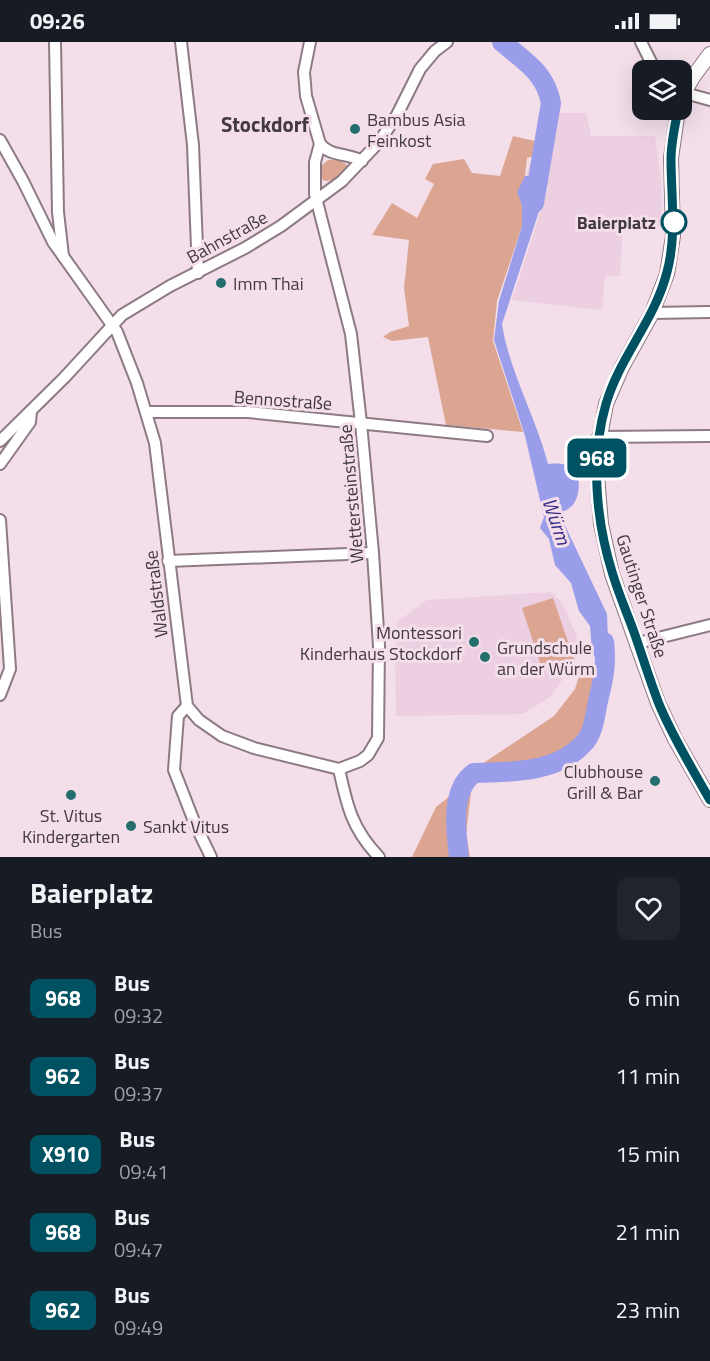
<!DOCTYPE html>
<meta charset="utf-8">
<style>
:root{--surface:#171b24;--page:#20242c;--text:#f1f3f6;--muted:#9ea1a6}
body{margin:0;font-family:"Titillium Web",sans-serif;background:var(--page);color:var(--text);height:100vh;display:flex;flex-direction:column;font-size:22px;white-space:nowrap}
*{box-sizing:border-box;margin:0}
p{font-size:20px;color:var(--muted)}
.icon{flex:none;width:33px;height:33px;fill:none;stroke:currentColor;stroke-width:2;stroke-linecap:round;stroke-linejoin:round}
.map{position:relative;height:815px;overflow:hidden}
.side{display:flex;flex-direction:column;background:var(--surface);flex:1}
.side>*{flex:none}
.badge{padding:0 12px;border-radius:9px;font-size:21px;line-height:39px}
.tools{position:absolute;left:632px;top:18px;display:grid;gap:12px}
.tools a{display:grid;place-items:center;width:60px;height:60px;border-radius:12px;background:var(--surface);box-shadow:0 6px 24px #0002;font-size:30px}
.map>.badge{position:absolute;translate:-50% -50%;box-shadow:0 0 0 3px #fff}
.round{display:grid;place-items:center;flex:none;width:63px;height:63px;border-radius:12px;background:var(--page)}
.overview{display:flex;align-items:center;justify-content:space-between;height:102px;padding:0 30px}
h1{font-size:28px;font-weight:700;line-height:45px}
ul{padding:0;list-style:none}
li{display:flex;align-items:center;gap:18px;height:78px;padding:0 30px}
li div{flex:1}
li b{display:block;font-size:22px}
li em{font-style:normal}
li .badge{min-width:66px;font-weight:700;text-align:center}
.status{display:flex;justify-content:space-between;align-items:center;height:42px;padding:0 30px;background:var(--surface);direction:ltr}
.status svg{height:16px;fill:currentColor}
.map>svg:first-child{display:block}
.built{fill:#eccfe0}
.green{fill:#dba591}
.water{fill:#9a9dea}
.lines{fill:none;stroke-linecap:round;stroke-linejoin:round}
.river{stroke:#9a9dea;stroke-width:20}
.minor-casing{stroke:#8d7a85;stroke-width:14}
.secondary-casing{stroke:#8d7a85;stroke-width:16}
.minor{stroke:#fff;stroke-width:10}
.secondary{stroke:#fff;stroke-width:14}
.line-casing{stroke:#fff;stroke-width:14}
.line{stroke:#005262;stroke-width:9}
.poi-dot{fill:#246f6d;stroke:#f3deea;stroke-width:2}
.stop-dot{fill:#fff;stroke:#005262;stroke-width:3}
.labels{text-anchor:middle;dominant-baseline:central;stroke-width:6;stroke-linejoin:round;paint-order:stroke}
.poi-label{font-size:18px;fill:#423a3f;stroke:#f3deea;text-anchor:start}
.stop-label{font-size:18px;font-weight:bold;fill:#423a3f;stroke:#f3deea;text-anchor:end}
.street-label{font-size:18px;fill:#423a3f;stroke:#f3deea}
.water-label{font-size:20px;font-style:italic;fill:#362c85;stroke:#f3deea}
.quarter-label{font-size:21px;font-weight:bold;fill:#423a3f;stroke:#f3deea}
</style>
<div class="status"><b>09:26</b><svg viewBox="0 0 49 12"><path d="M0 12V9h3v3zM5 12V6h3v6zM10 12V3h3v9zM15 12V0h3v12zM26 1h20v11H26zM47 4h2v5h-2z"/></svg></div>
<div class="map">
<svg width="710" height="815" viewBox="0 0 710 815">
<rect width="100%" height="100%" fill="#f3deea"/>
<g class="built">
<polygon points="553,71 586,71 591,94 655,94 661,137 662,185 623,182 620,234 605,234 602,268 512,258 549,144 541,143 520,151 531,119 540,119 541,111 550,111"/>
<polygon points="551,550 563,562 577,595 575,620 550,655 523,672 396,674 395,611 397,580 427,558"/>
</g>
<g class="green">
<polygon points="513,94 539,100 538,113 527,116 525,134 518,150 522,163 522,184 497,259 493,299 523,390 446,383 428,295 392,299 383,295 390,290 409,284 404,246 409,198 372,193 392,161 417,176 434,142 425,137 433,122 464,117 472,131 500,134"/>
<path d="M328,118h10l8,4 1,3c-7,6 -14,17 -24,13l-4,-12z"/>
<polygon points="553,556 574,617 542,627 522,566"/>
<polygon points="583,621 609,630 599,689 592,704 580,715 540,733 487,736 472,742 466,792 470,815 412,815 436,765 450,754 455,737 468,726 482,722 554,674 575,647"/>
</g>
<path class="water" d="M525,134h23l-1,11 -45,137c7,47 34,93 46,140 13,-1 22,-1 30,12 2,10 1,26 -10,33 -2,2 -6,2 -9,4l48,101 1,26 -2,28 -8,-3 -6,-14 -2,-25 -11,-15 -8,-28 -16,-18 -6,-26 -9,-11 4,-11 -19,-81 -31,-96 5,-39 23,-75v-21l-5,-13z"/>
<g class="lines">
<g class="river">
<path d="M502,0c23,20 43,30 49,61l-17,100"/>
<path d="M459,815c-3,-26 -9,-67 15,-84 37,-1 82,0 109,-29 11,-11 12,-29 15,-43 5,-20 9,-38 6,-59"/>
</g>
<g class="minor-casing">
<g id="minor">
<polyline points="55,0 58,170 63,214"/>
<polyline points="181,0 193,103 198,231"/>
<polyline points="641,0 655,28"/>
<polyline points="681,50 710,58"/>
<polyline points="0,98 23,139 53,200 117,290 137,341 155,401 187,664 199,678 222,694 254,706 339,727 360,719 368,713 378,696 379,604 373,511 361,381 351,292 315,152 315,120 320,102 306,54 304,30 310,0"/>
<path d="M320,102c11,13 28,9 42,17"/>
<polyline points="652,271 710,270"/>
<polyline points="147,370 248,370 487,394"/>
<polyline points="598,395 710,394"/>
<polyline points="0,399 64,336 122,273 170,244 245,206 281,184 342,139 379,100 397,73 420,27 435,9 447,0"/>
<polyline points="0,422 30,380 31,369"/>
<polyline points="0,478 10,627 0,653"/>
<polyline points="168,519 373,511"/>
<polyline points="638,601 710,583"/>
<polyline points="187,664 178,674 174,728 195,782 211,815"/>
<path d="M339,727c8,37 13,60 40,88"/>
</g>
</g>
<g class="secondary-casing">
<g id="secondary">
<polyline points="681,56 693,35 710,12"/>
<polyline points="678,68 671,116 673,194 667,232 652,271 622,325 606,362 597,411 598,446 601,482 612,532 658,661 675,697 710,758"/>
</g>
</g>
<use href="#minor" class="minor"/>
<use href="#secondary" class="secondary"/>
</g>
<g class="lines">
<g class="line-casing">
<path id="line" d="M678,68c-3,15 -7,33 -7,49 0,38 6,76 -4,113 -12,48 -48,86 -61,132 -16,54 -10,118 7,171 6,20 15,40 22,60 8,23 15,46 24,69 14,34 33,64 51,96"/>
</g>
<use href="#line" class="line"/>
</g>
<g class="poi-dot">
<circle cx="355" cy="87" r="6"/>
<circle cx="221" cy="241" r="6"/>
<circle cx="474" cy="600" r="6"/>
<circle cx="485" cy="615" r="6"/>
<circle cx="655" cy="739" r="6"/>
<circle cx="71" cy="753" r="6"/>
<circle cx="131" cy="784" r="6"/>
</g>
<circle class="stop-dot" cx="674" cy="180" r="12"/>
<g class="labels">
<g class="poi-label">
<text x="367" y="77">Bambus Asia<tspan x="367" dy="21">Feinkost</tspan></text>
<text x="233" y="241">Imm Thai</text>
<text x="462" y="590" text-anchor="end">Montessori<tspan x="462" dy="21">Kinderhaus Stockdorf</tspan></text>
<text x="497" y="605">Grundschule<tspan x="497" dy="21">an der Würm</tspan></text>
<text x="643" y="729" text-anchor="end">Clubhouse<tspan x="643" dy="21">Grill &amp; Bar</tspan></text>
<text x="71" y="773" text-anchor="middle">St. Vitus<tspan x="71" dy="21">Kindergarten</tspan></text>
<text x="143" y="784">Sankt Vitus</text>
</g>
<g class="stop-label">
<text x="656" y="180">Baierplatz</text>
</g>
<g class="street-label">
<text transform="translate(227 195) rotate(-29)">Bahnstraße</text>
<text transform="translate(283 358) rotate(4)">Bennostraße</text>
<text transform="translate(351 452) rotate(-95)">Wettersteinstraße</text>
<text transform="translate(156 552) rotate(-97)">Waldstraße</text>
<text transform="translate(642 554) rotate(72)">Gautinger Straße</text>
</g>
<g class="water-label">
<text transform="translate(557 479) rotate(71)">Würm</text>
</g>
<g class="quarter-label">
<text x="265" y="82">Stockdorf</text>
</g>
</g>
</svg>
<div class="tools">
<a><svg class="icon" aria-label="layers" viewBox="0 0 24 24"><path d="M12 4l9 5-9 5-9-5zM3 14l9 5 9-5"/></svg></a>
</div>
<b class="badge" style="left:597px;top:416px;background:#005262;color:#fff">968</b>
</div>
<section class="side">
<div class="overview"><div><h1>Baierplatz</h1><p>Bus</p></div><a class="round"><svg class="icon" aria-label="heart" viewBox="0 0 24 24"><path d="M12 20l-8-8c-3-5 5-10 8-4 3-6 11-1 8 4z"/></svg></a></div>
<ul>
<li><span class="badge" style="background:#005262;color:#fff">968</span><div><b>Bus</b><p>09:32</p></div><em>6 min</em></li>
<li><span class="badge" style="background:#005262;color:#fff">962</span><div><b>Bus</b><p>09:37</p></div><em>11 min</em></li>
<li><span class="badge" style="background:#005262;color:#fff">X910</span><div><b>Bus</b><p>09:41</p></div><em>15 min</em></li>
<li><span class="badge" style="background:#005262;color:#fff">968</span><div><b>Bus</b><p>09:47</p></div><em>21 min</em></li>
<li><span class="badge" style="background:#005262;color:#fff">962</span><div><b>Bus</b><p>09:49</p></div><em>23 min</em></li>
</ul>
</section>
